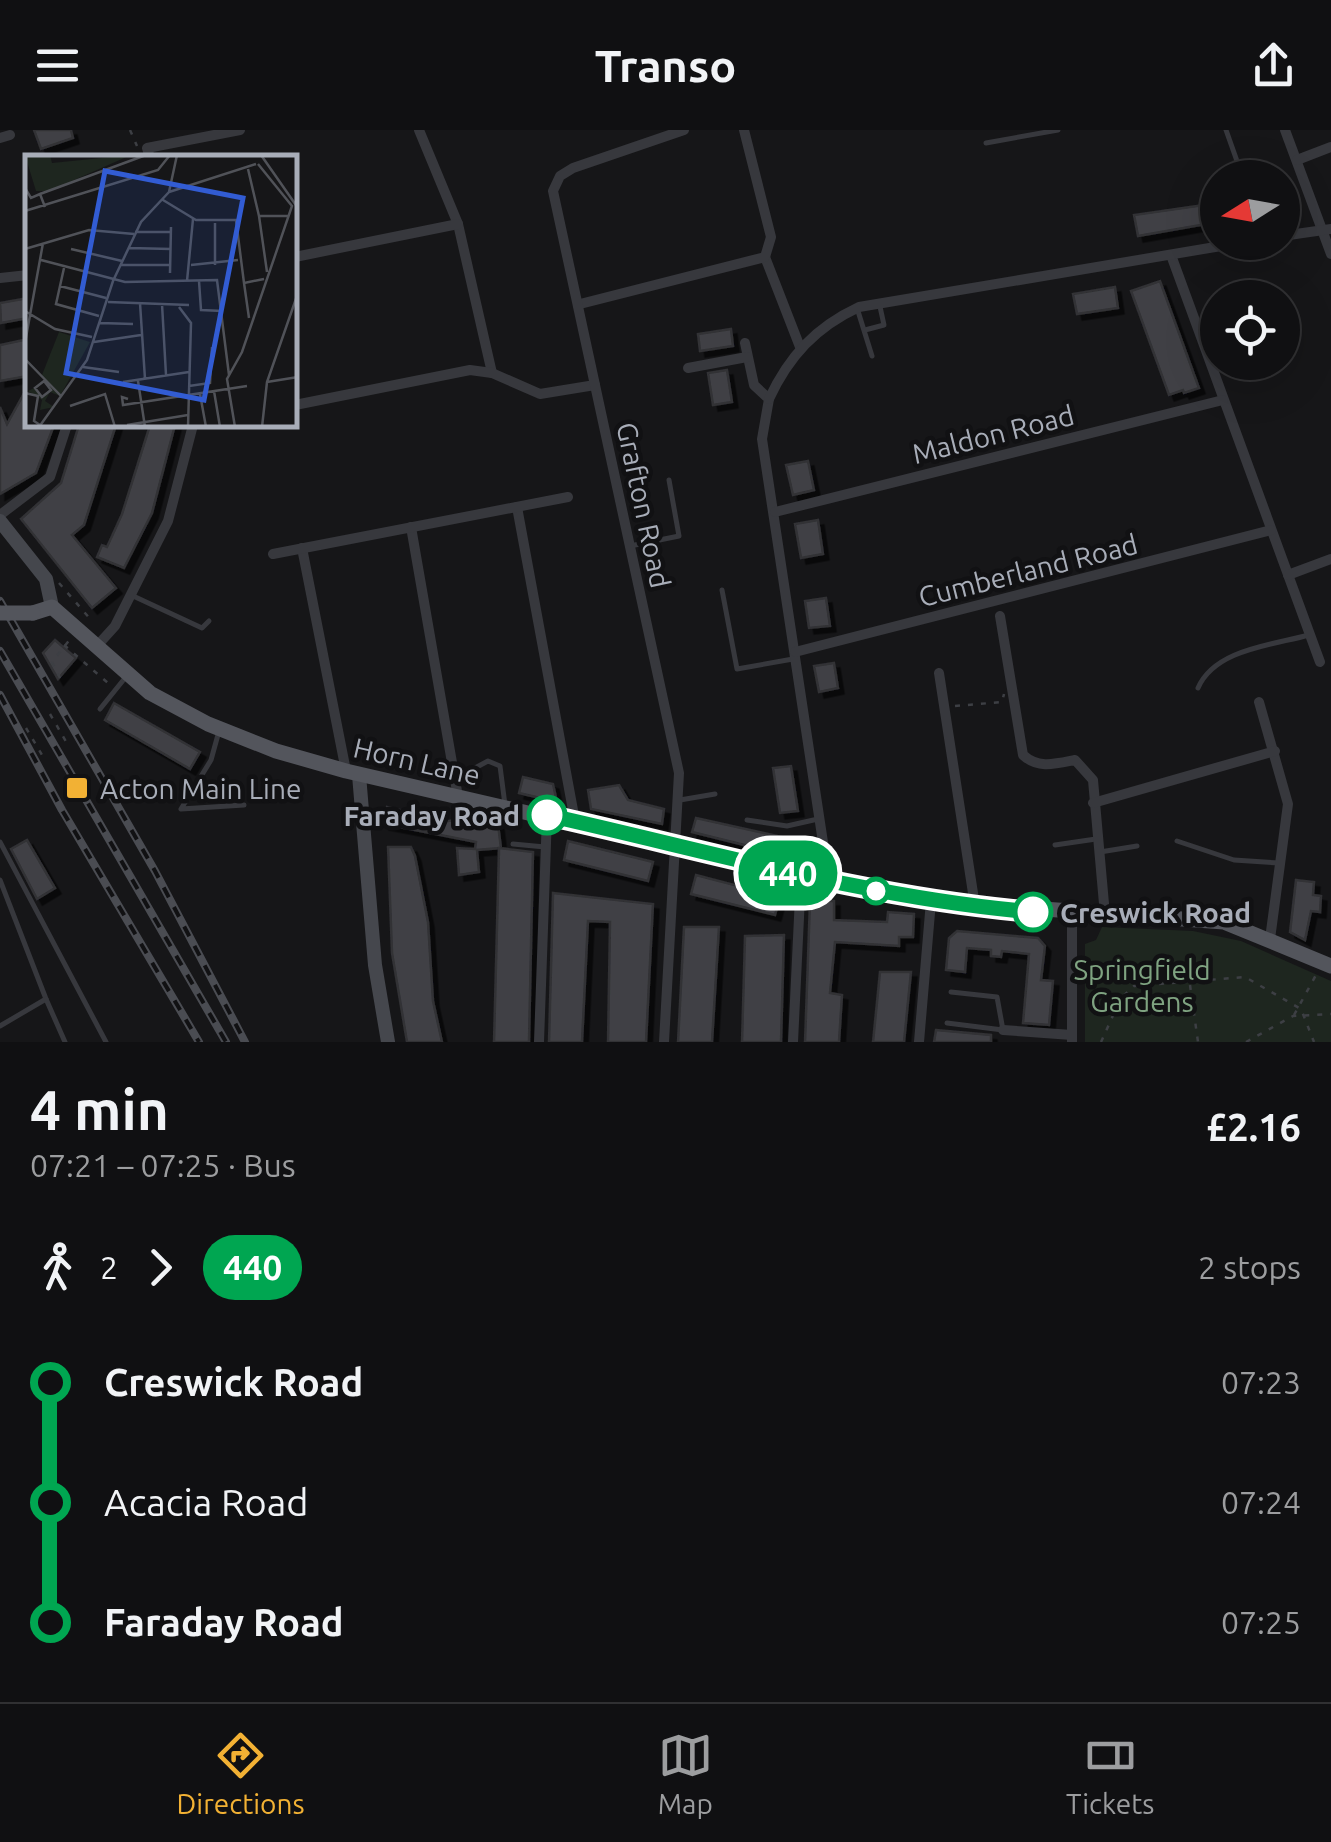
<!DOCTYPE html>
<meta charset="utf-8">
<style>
:root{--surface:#101012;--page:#19191b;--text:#f1f3f6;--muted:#9c9d9f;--line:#303032;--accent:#f2b134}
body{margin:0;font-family:Ubuntu,sans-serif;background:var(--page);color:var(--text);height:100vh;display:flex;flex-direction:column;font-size:38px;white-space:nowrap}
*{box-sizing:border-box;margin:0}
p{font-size:32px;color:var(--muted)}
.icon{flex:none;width:55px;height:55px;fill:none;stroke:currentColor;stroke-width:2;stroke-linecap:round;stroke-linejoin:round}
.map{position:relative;height:912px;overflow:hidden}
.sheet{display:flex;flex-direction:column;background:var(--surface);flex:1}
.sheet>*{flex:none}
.badge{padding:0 20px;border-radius:32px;font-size:35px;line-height:65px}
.needle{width:65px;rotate:259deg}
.controls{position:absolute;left:1200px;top:30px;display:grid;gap:20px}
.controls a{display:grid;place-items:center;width:100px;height:100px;border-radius:50%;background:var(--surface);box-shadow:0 10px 40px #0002,0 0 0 2px var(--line);font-size:50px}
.map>.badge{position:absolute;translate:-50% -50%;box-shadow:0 0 0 5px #fff}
.legs{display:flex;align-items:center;gap:15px;height:110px;padding:0 30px;font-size:32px}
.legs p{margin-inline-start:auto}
.summary{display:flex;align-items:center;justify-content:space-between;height:170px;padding:0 30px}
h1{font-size:55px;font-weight:700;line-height:75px}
ul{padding:0 30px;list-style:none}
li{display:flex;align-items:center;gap:35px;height:120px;font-size:38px}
li i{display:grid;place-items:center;width:15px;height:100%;margin:0 12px;background:currentColor}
li i::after{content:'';width:25px;height:25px;margin:-12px;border:8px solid;border-radius:50%;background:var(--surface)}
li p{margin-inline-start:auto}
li:first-child i{background:linear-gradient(#0000 50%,currentColor 0)}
li:last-child i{background:linear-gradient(currentColor 50%,#0000 0)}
header{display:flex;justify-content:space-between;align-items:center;height:130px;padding:0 30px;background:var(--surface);font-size:45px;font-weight:700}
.tabs{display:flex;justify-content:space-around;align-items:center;height:140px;border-top:2px solid var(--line);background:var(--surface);font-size:28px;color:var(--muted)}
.tabs a{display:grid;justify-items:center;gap:5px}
.tabs .selected{color:var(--accent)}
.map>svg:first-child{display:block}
.green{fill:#1e261f}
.building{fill:#404145;stroke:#303034;stroke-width:2.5;filter:url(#shadow)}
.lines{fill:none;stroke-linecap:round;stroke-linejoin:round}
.path{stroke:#3d3f44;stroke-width:2.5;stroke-dasharray:5 8;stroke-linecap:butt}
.lane{stroke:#37383d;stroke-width:5}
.street{stroke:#37383d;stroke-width:10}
.secondary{stroke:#45474d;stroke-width:14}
.primary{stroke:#53555c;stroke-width:15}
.rail-casing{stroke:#4a4c52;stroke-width:8}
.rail{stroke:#111113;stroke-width:4;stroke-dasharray:11;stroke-linecap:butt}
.primary-bridge{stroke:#53555c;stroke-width:15}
.line-1-casing{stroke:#fff;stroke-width:22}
.line-1{stroke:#00a651;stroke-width:15}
.poi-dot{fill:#f2b134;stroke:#111113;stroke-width:4}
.stop-1-dot{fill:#fff;stroke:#00a651;stroke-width:5}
.labels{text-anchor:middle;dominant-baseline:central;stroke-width:9;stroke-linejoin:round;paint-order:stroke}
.street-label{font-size:28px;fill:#a8adb8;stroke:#111113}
.poi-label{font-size:28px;fill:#a8adb8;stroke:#111113;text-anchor:start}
.stop-label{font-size:28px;font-weight:bold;fill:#a8adb8;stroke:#111113;text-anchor:end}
.park-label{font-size:28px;fill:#7fa381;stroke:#111113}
.inset-road{fill:none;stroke:#505258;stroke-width:2.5}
.view{fill:#325cd3;fill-opacity:0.15;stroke:#325cd3;stroke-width:5}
.inset-edge{fill:none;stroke:#a8adb8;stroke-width:5}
</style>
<header><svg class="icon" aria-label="menu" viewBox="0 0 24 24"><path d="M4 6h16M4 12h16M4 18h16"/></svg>Transo<svg class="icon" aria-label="share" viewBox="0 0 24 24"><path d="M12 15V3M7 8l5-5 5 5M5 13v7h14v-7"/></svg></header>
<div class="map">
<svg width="1331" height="912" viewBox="0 0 1331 912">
<defs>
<filter id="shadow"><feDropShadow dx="5.5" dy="5.5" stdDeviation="0" flood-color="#0009"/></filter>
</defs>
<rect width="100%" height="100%" fill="#161618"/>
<polygon class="green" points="1102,797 1193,801 1241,811 1331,851 1331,912 1085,912 1085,814 1096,810"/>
<g class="building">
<polygon points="34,0 71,0 73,8 41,19"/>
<polygon points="1218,73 1218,92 1138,106 1134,85"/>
<polygon points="1160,151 1199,258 1184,263 1183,260 1169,265 1131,161"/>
<polygon points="1115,157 1118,178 1077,184 1073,164"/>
<polygon points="28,168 28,188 1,193 0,173"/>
<polygon points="731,199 733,216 700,221 698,204"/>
<polygon points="28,209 28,246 0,251 0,215"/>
<polygon points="727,240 732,272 713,275 708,243"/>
<polygon points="28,256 28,295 54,295 36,343 0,364 0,277 7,294"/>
<polygon points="79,295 116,295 84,395 72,405 116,458 92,478 21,389 61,353"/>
<polygon points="150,295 175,295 152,383 124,438 97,427 102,415 107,417 122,384"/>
<polygon points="808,331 814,360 793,365 786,335"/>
<polygon points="818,390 823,424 801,428 795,394"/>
<polygon points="826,468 830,496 809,498 805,471"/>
<polygon points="55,510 76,528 58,549 43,523"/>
<polygon points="834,533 838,558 819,562 814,536"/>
<polygon points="114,573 200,622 190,639 105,590"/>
<polygon points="791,636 798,681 780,683 773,638"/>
<polygon points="523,647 553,654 557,672 519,663"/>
<polygon points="619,655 628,670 664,679 662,694 591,679 588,660"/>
<polygon points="387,677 448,691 472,688 473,696 498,694 501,718 477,720 479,742 459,745 457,718 475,719 476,712 384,694"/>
<polygon points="696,688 809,713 805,730 692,702"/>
<polygon points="27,710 55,758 37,769 11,719"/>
<polygon points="568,711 653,732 648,751 564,730"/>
<polygon points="388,717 411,717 415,726 428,792 433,871 442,912 407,912 392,823"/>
<polygon points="499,718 533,722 529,912 494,912"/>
<polygon points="696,745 780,767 775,785 691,764"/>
<polygon points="1296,750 1314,752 1313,765 1321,766 1320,782 1311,781 1305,810 1290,802"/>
<polygon points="553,763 653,774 646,912 608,912 610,792 588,791 582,912 549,912"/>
<polygon points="810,771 834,771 834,790 887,792 888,782 914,784 913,807 899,807 899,816 835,812 830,863 842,865 839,912 805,912"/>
<polygon points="684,797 719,797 712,912 678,912"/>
<polygon points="957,801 1038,808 1045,816 1041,850 1053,851 1049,895 1023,893 1029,824 1002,821 1001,827 991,826 991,820 967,818 965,842 946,840 949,808"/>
<polygon points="784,805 781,912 742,912 745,806"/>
<polygon points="880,842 911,842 904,912 873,912"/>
<polygon points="936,900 991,905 991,912 934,912"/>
</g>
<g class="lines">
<g class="path">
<polyline points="130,0 137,16"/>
<polyline points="59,453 92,491"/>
<polyline points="64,515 108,553"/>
<polyline points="60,548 52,532 71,508"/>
<polyline points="955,576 1002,572 1004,564"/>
<polyline points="50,584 68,615"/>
<polyline points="26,598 45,630"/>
<polyline points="473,687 473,689"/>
<polyline points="489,690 489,692"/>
<polyline points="1190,855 1198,912"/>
<polyline points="1294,885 1316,845"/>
<polyline points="1101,912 1121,868 1134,856 1245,847 1301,879 1314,912"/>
<polyline points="1246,912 1293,886 1331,884"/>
</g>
<g class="lane">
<polyline points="1226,0 1243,48"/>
<polyline points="986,13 1058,0"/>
<polyline points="857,178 872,226"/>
<polyline points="865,200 884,195 879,172"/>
<polyline points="630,416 679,406 669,350"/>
<polyline points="722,460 737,539 793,529"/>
<polyline points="131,465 202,498 209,491"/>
<path d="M1198,558c17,-39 75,-43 111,-53"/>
<polyline points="100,579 125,548"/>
<polyline points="219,601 211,630 181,679 244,675"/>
<polyline points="458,647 488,631 500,636 505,675"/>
<polyline points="680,670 715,664"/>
<polyline points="747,690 787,696 818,689"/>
<polyline points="1177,711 1234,730 1279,733"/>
<polyline points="0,712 106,912"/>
<polyline points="513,714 545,717"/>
<polyline points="1055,715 1096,709"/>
<polyline points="1100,722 1137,716"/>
<polyline points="0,750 46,869 0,896"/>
<polyline points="46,869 65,912"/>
<polyline points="947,893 1003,900 997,867 951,862"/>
</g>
<g class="street">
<polyline points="419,0 458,94 492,243"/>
<polyline points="1285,0 1331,124"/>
<polyline points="0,8 10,5"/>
<polyline points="150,28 147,18 240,0"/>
<polyline points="1297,30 1331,17"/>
<polyline points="1282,106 1331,99"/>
<polyline points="1171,125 1320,532"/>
<polyline points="295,127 458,94"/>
<polyline points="765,127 800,217"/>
<polyline points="0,148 28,145"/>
<polyline points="580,174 765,127 771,107 744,0"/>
<polyline points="745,213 754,255 769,269 762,309 829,752"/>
<polyline points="688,238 747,227"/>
<path d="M769,269c20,-43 47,-72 90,-92l386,-65"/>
<polyline points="295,275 470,240 492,243 540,264 595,255"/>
<polyline points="517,377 575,691"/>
<polyline points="775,382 1223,270"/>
<polyline points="0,385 50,347 67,295"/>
<polyline points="411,397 458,667"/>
<polyline points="302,418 346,641"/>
<polyline points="273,424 568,367"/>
<polyline points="1288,445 1331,429"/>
<path d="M1000,486l23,139c15,14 32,9 52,5l18,20 12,135"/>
<polyline points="96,517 115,496 168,391 193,295"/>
<polyline points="795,522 1271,400"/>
<polyline points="939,543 975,776"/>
<polyline points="1259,572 1288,674 1270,809"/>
<polyline points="1093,673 1275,621"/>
<polyline points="1003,900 1072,905"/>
<polyline points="539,912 547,685"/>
<polyline points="664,912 679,643 553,61 560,46 573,38 684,0"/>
<polyline points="793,912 801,746"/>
<polyline points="919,912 931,771"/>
<polyline points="1072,912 1072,784"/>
</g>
<g class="secondary">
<polyline points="0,391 46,449 52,477"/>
<polyline points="359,645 375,835 388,912"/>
</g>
<polyline class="primary" points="33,483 52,477 150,563 208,594 276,621 346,641 801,746 931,771 1224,792 1331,836"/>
<g class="rail-casing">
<g id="rail">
<polyline points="0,471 155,741 245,912"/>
<polyline points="0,521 226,912"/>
<polyline points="0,565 62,680 199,912"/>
</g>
</g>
<use href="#rail" class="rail"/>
<polyline class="primary-bridge" points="0,483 33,483"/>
</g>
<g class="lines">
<g class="line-1-casing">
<path id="line-1" d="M547,685c162,36 320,83 486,97"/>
</g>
<use href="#line-1" class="line-1"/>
</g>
<rect class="poi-dot" x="65" y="646" width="24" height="24" rx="5"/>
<g class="stop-1-dot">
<circle cx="547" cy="685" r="18"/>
<circle cx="876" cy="761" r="12"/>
<circle cx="1033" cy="782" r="18"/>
</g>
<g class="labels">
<g class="street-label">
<text transform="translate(993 304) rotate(-14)">Maldon Road</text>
<text transform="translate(644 375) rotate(78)">Grafton Road</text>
<text transform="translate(1028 440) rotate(-14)">Cumberland Road</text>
<text transform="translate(417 631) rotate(13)">Horn Lane</text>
</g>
<g class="poi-label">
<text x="100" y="658">Acton Main Line</text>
</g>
<g class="stop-label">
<text x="520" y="685">Faraday Road</text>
<text x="1060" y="782" text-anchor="start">Creswick Road</text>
</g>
<g class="park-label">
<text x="1142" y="839">Springfield<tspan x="1142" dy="32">Gardens</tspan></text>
</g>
</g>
<g transform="translate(25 25)">
<rect width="272" height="272" fill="#161618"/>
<path d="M0,0h25l2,8 79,-8 -82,36h-13zM34,177l31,10 -30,54 -10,-4 -5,9 9,6 -14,3 2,-10 -14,-9 6,-3 8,8 7,-6 -7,-15z" fill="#1e261f"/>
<path class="inset-road" d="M236,0l37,53M223,14l11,47h29M0,33l6,10 9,-4 5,13M144,37l87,-28M15,39l106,-39M138,45l33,20h40l8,63M0,56l133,-41 12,-15M234,61l8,56M190,68v42M110,77h36M104,93l42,1M0,94l64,-19 45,4M46,94l51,12M16,105l84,22 92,-2 12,95M96,110h50M166,110l47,-5M39,113l-8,36 43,12M145,118l1,-46M162,126l6,-62M174,126l2,29 22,1M35,131l46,12M83,147l81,3M115,148l5,76M137,149l4,71M154,152l12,16 -3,104M0,156l30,18 37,8M224,163l-5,-35 20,-4M75,168l33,1M69,187l47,-7M0,188l18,-100M0,204l36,37M58,212l36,5M19,226l7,9 -9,7 -7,-9zM113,226l7,46M98,227l66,-10M242,227l31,-5M164,231l21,-3 2,-36M189,236l6,36M0,238l13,3 -4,25 9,6M175,239l6,33M103,244l-6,-2 1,8 124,-19M45,251l35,-12 10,33M102,270l61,-10M14,272l48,-67 26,-79 28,-59 28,-30 8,-37M210,272l-8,-48 15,-27 50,-146 -34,-42M237,272l5,-45 31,-89"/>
<path class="view" d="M80,16l138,27 -39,202 -138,-27z"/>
<rect width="272" height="272" class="inset-edge"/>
</g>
</svg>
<div class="controls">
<a><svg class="needle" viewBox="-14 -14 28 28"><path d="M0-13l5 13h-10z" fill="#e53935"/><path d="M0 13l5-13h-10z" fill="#9c9d9f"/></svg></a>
<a><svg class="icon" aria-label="locate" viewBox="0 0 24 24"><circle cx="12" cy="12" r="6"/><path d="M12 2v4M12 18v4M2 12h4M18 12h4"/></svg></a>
</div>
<b class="badge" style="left:788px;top:743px;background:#00a651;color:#fff">440</b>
</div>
<section class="sheet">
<div class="summary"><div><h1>4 min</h1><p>07:21 – 07:25 · Bus</p></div><b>£2.16</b></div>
<div class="legs"><svg class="icon" aria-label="walk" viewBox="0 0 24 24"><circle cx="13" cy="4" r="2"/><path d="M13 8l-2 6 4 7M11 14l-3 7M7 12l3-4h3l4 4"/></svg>2<svg class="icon" aria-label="forward" viewBox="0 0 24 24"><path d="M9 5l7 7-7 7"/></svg><b class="badge" style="background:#00a651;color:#fff">440</b><p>2 stops</p></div>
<ul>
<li><i style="color:#00a651"></i><b>Creswick Road</b><p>07:23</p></li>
<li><i style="color:#00a651"></i><span>Acacia Road</span><p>07:24</p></li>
<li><i style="color:#00a651"></i><b>Faraday Road</b><p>07:25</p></li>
</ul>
</section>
<nav class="tabs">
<a class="selected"><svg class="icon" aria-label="directions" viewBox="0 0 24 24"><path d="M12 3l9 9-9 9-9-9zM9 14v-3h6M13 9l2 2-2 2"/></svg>Directions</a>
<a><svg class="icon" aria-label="map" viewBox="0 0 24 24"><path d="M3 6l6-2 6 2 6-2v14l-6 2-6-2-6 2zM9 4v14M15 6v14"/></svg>Map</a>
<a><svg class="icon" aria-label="tickets" viewBox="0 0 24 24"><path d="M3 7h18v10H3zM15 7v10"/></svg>Tickets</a>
</nav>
